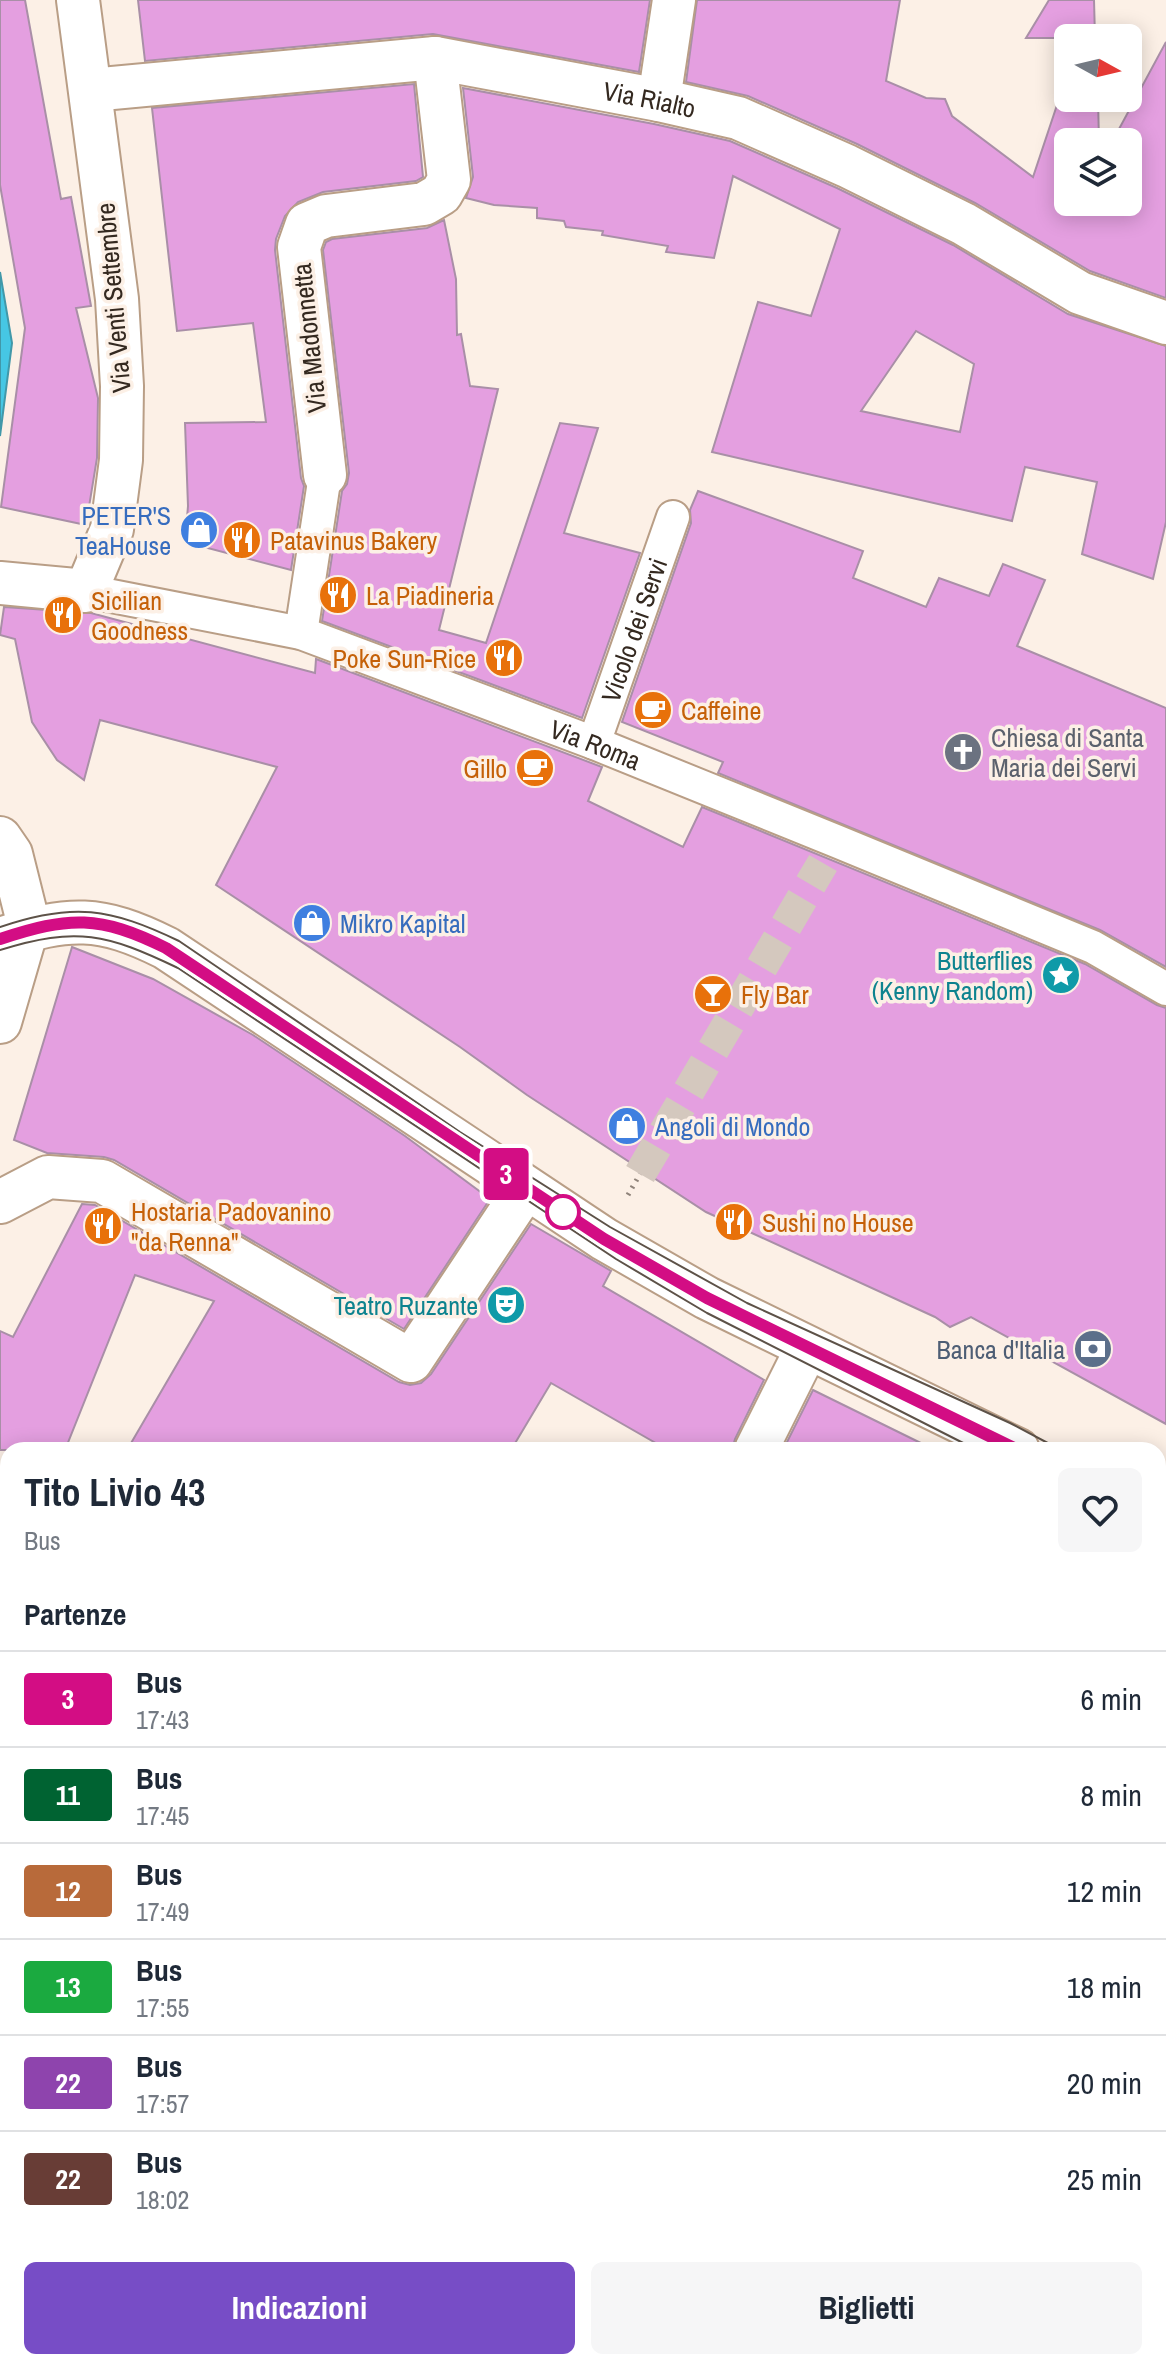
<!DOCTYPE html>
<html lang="it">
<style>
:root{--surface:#fff;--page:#f6f6f7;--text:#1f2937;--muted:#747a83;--line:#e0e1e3;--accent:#774dc6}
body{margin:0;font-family:"Archivo Narrow",sans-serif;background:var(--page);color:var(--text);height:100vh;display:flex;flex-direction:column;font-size:30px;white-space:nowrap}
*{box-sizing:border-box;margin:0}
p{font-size:26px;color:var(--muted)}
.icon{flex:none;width:44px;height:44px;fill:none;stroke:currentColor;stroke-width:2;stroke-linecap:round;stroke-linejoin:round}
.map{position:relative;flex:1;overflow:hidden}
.sheet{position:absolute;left:0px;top:1442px;width:1166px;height:928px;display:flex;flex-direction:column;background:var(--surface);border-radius:24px 24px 0 0;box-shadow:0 4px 20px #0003}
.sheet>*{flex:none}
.badge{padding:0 16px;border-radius:6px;font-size:28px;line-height:52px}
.needle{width:52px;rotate:98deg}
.fabs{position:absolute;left:1054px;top:24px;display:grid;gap:16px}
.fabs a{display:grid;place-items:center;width:88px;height:88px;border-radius:12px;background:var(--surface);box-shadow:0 4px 20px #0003;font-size:40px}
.map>.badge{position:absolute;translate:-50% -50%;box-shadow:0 0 0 4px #fff}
h2{padding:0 24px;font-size:30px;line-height:72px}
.round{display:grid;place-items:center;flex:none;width:84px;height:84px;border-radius:12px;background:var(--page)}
.overview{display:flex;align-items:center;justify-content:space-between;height:136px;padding:0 24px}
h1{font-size:38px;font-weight:700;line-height:60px}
.primary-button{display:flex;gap:16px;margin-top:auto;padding:16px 24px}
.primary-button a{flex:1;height:92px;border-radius:12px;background:var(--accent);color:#fff;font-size:32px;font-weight:700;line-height:92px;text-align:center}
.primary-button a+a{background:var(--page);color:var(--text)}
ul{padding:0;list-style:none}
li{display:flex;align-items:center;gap:24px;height:96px;padding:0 24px;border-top:2px solid var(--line)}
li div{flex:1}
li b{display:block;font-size:30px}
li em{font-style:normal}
li .badge{min-width:88px;font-weight:700;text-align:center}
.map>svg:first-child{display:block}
.water{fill:#46c7e4;stroke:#4198a9;stroke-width:2}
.building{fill:#e49fe0;stroke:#a98fa7;stroke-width:2;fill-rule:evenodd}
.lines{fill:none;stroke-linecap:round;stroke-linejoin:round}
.pedestrian-tunnel{stroke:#d4c8be;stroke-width:32;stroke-dasharray:32 16;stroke-linecap:butt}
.pedestrian-casing{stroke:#b99e86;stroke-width:36}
.minor-casing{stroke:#b99e86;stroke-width:46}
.path{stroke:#8f837a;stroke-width:5;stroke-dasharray:2 6;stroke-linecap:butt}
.pedestrian{stroke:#fff;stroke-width:32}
.minor{stroke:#fff;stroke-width:42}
.tram{stroke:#5d5248;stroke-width:2}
.line-casing{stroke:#fff;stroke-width:18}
.line{stroke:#d30d84;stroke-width:12}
.stop-dot{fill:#fff;stroke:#d30d84;stroke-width:4}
.labels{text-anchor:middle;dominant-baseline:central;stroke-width:7;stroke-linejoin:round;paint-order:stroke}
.street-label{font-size:26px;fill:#342920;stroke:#fcf0e6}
.shop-label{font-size:26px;fill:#366cbe;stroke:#fcf0e6;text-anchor:start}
.food-label{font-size:26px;fill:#c56008;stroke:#fcf0e6;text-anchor:start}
.worship-label{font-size:26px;fill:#5b616d;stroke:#fcf0e6;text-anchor:start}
.culture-label{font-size:26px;fill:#0d838f;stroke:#fcf0e6;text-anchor:end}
.service-label{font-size:26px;fill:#4e5e75;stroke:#fcf0e6;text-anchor:end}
</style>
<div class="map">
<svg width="1166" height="2370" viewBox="0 0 1166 2370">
<rect width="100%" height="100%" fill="#fcf0e6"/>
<polygon class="water" points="0,272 12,343 0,436"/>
<g class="building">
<polygon points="0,0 25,0 61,199 71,197 91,306 76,308 98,398 97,458 86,525 1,507 25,328 0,185"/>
<polygon points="138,0 650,0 639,72 433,34 145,61"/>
<polygon points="697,0 900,0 886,81 926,98 945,99 952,116 1033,177 1068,72 1068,98 1098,98 1099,142 1068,142 1068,202 1128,202 1128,142 1112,142 1166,42 1166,298 1090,271 975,203 857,144 748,96 686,82"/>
<polygon points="1049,0 1094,0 1095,38 1026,38"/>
<polygon points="414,84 423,177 416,181 323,192 298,202 285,216 276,239 275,250 301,478 304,486 291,570 185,542 188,506 185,423 266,422 253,323 177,331 152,108"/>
<path d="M463,88l191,36 76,17 107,47 116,57 115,69 98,32v176l-13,57 -71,-25 15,-72 -72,-15 -13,54 -300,-69 46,-150 53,14 29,-87 -107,-53 -19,82 -48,-6 2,-6 -66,-11 1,-4 -37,-4 -2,-6 -27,-3v-10l-43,-3 -28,-7 7,-21zM916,331l58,33 -14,68 -99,-21z"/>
<polygon points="444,220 456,279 457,335 461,334 470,386 498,389 439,630 486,643 560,423 598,428 564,533 640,553 582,718 322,621 342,491 347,484 349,473 323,250 326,242 332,239 427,228"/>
<polygon points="698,491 863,551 853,578 926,607 939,578 989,596 1003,564 1045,580 1017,646 1166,708 1166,967 1100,930 718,773 723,762 622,722 691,523 690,510"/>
<polygon points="4,607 91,613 315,673 316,659 602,767 588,801 683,847 702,807 1085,964 1157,1005 1166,1008 1166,1424 971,1317 950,1327 935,1317 706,1212 527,1095 460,1047 216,885 277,767 100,720 84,780 57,760 32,722 15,639 0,635"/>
<polygon points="72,947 153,979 253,1035 405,1136 490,1199 404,1329 114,1160 104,1157 47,1153 14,1140"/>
<polygon points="82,1204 95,1205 399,1382 410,1385 421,1383 431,1374 531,1224 611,1271 603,1286 764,1380 735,1439 732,1450 668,1450 551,1383 511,1450 127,1450 214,1301 135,1275 65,1450 0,1450 0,1331 13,1337"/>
<polygon points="813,1390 935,1450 783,1450"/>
</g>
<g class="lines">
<polyline class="pedestrian-tunnel" points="640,1174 823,863"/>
<g class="pedestrian-casing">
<g id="pedestrian">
<path id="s1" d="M86,591l215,42 293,110 242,98 257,106 73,42"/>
<polyline points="301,633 325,475"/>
<path id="s2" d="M594,743l79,-226"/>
<polyline points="1158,1507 1166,1492"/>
</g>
</g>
<g class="minor-casing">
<g id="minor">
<path id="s3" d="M91,90l344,-32 224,42 79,18 109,48 117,58 116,69 86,30"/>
<polyline points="659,100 674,0"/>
<polyline points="325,475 299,247 307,224 326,216 424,204 441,194 449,180 435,58"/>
<polyline points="0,583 86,591 112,529 121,460 122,386 117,299 78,0"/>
<polyline points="0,838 11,854 27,918 23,943 0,1022"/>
<path d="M0,939c69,-23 100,-24 166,9l438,291 103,59 311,152"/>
<polyline points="0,1202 48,1177 102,1181 411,1361 526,1188"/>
<polyline points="756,1450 807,1348"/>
<polyline points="1158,1523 1166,1528"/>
<polyline points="429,2370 432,2362"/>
</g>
</g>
<polyline class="path" points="628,1195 640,1174"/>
<use href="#pedestrian" class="pedestrian"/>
<use href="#minor" class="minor"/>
<g class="tram">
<path d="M0,927c73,-25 110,-19 179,14l281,191 150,95 137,76 263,120 51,27"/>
<path d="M0,950c77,-24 107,-16 178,18l438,291 91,54 270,137"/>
<polyline points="1158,1504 1166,1509"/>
<polyline points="1158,1549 1166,1554"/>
</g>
</g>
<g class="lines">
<g class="line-casing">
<path id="line" d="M0,939c69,-23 100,-24 166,9l438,291 103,59 311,152"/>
</g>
<use href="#line" class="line"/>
</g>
<defs>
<g id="shop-disc" transform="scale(2)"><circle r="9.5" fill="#3f7fe0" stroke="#fcf0e6"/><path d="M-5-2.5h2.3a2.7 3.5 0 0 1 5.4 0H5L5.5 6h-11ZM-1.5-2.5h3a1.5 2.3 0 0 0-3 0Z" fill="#fff"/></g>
<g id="restaurant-disc" transform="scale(2)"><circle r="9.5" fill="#e8710a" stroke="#fcf0e6"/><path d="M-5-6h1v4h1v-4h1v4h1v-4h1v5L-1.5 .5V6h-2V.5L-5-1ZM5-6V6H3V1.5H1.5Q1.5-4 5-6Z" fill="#fff"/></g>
<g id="cafe-disc" transform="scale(2)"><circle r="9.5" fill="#e8710a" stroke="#fcf0e6"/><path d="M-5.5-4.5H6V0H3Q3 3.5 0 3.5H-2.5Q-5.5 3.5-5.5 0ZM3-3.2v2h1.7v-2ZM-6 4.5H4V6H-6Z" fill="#fff"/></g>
<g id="church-disc" transform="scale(2)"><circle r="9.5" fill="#6b7280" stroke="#fcf0e6"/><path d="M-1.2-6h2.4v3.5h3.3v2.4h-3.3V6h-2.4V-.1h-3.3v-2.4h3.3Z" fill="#fff"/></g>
<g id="sight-disc" transform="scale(2)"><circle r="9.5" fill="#0f9aa8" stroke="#fcf0e6"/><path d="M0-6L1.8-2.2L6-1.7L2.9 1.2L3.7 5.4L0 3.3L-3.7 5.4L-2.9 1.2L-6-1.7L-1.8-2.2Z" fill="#fff"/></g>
<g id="bar-disc" transform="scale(2)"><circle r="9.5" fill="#e8710a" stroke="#fcf0e6"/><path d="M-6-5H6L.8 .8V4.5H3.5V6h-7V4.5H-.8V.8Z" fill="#fff"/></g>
<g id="theatre-disc" transform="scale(2)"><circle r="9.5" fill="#0f9aa8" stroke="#fcf0e6"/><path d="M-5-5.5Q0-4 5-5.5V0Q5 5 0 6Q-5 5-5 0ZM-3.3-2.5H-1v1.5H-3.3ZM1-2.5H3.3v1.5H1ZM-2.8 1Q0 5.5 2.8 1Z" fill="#fff"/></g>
<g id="bank-disc" transform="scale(2)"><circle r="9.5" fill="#5c6f8a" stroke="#fcf0e6"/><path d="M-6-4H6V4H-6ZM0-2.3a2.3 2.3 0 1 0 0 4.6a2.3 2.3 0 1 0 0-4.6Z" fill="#fff"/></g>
</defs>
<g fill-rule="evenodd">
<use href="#shop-disc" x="199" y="530"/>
<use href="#restaurant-disc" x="242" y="540"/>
<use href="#restaurant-disc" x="338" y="595"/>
<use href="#restaurant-disc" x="63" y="615"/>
<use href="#restaurant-disc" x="504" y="658"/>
<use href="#cafe-disc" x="653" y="710"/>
<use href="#church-disc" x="963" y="752"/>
<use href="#cafe-disc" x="535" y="768"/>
<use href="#shop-disc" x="312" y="923"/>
<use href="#sight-disc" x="1061" y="975"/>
<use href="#bar-disc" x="713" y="994"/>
<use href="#shop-disc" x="627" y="1126"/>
<use href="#restaurant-disc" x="734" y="1222"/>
<use href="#restaurant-disc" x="103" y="1226"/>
<use href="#theatre-disc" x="506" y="1305"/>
<use href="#bank-disc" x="1093" y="1349"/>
</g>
<circle class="stop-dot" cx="563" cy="1212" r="16"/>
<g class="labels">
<g class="street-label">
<text stroke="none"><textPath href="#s3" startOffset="564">Via Rialto</textPath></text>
<text transform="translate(113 298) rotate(-95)">Via Venti Settembre</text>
<text transform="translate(309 338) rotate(-96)">Via Madonnetta</text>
<text stroke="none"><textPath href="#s2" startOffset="120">Vicolo dei Servi</textPath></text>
<text stroke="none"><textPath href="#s1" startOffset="534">Via Roma</textPath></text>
</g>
<g class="shop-label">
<text x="171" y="515" text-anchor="end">PETER'S<tspan x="171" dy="30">TeaHouse</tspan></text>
<text x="340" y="923">Mikro Kapital</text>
<text x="655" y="1126">Angoli di Mondo</text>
</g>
<g class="food-label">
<text x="270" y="540">Patavinus Bakery</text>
<text x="366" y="595">La Piadineria</text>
<text x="91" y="600">Sicilian<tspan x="91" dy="30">Goodness</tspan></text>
<text x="476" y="658" text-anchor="end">Poke Sun-Rice</text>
<text x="681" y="710">Caffeine</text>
<text x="507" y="768" text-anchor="end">Gillo</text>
<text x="741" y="994">Fly Bar</text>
<text x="131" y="1211">Hostaria Padovanino<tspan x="131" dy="30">"da Renna"</tspan></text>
<text x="762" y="1222">Sushi no House</text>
</g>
<g class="worship-label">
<text x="991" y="737">Chiesa di Santa<tspan x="991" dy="30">Maria dei Servi</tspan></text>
</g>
<g class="culture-label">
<text x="1033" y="960">Butterflies<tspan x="1033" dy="30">(Kenny Random)</tspan></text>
<text x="478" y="1305">Teatro Ruzante</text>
</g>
<g class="service-label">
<text x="1065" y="1349">Banca d'Italia</text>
</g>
</g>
</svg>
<div class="fabs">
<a><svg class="needle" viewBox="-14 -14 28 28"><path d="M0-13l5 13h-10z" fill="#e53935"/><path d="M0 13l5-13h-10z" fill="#747a83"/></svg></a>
<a><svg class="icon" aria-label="layers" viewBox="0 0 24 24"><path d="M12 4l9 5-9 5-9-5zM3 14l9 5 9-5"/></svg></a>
</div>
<b class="badge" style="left:506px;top:1174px;background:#d30d84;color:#fff">3</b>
<section class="sheet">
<div class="overview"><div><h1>Tito Livio 43</h1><p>Bus</p></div><a class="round"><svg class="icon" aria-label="heart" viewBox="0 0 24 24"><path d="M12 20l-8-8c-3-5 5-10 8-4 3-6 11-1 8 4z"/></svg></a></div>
<h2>Partenze</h2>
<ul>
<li><span class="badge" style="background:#d30d84;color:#fff">3</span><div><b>Bus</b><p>17:43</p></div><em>6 min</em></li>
<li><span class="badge" style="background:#006332;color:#fff">11</span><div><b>Bus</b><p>17:45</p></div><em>8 min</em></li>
<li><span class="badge" style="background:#b86a3a;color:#fff">12</span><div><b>Bus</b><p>17:49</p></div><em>12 min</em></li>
<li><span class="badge" style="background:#1baa40;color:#fff">13</span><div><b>Bus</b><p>17:55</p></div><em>18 min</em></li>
<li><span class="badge" style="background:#8e44ad;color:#fff">22</span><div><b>Bus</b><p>17:57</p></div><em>20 min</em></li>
<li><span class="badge" style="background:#683d36;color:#fff">22</span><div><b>Bus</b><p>18:02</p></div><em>25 min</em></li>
</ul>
<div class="primary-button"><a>Indicazioni</a><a>Biglietti</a></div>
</section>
</div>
